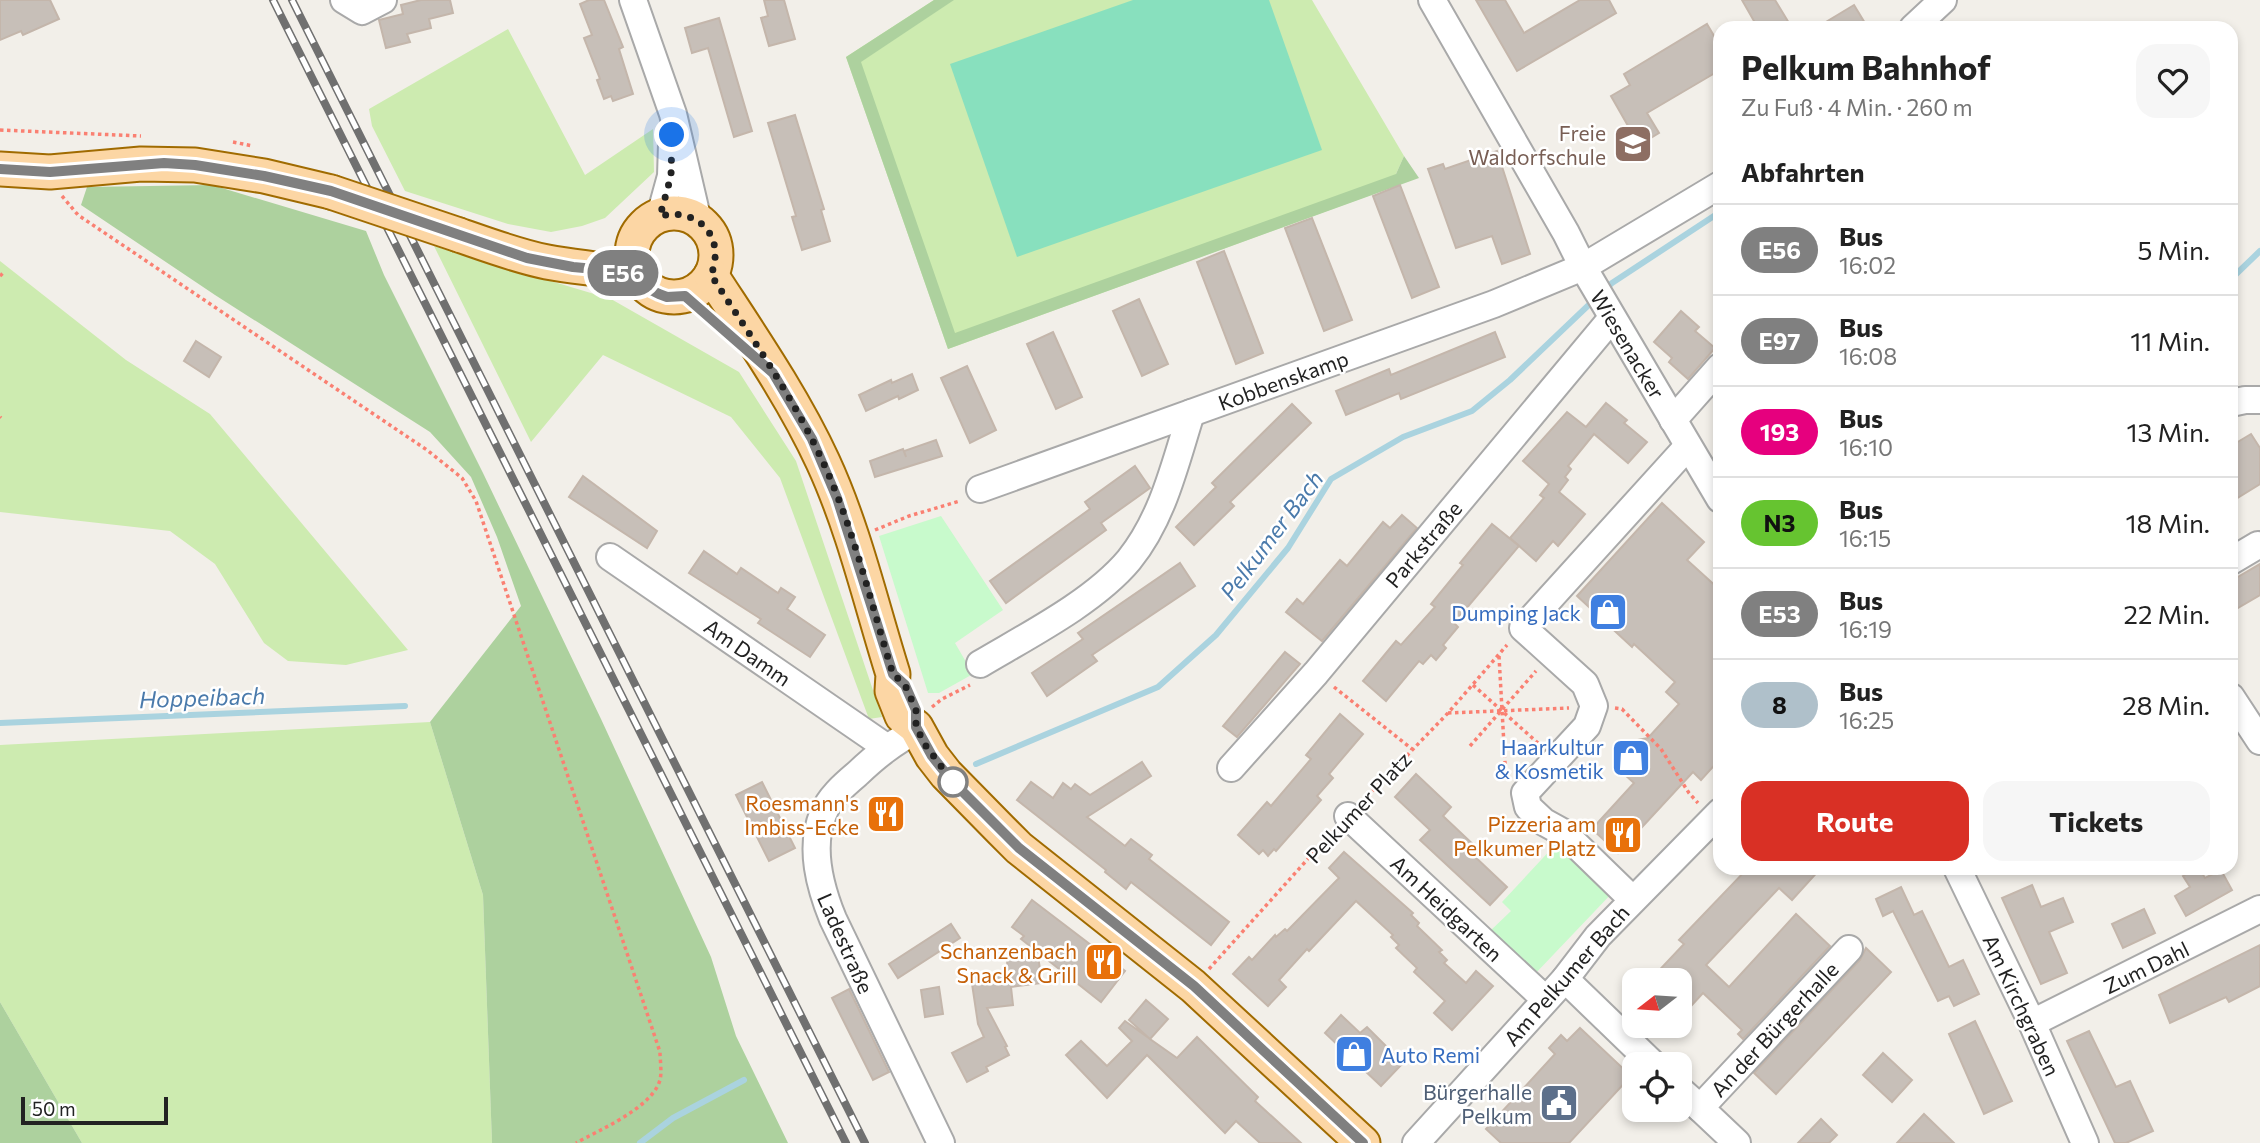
<!DOCTYPE html>
<html lang="de">
<meta charset="utf-8">
<style>
:root{--surface:#fff;--page:#f6f6f6;--text:#222;--muted:#767676;--line:#e0e0e0;--accent:#d93025}
body{margin:0;font-family:Commissioner,sans-serif;background:var(--page);color:var(--text);height:100vh;display:flex;flex-direction:column;font-size:26px;white-space:nowrap}
*{box-sizing:border-box;margin:0}
p{font-size:23px;color:var(--muted)}
.icon{flex:none;width:38px;height:38px;fill:none;stroke:currentColor;stroke-width:2;stroke-linecap:round;stroke-linejoin:round}
.map{position:relative;flex:1;overflow:hidden}
.panel{position:absolute;left:1713px;top:21px;width:525px;height:854px;display:flex;flex-direction:column;background:var(--surface);border-radius:21px;box-shadow:0 4px 10px #0003}
.panel>*{flex:none}
.badge{padding:0 14px;border-radius:23px;font-size:24px;line-height:46px}
.needle{width:46px;rotate:253deg}
.buttons{position:absolute;left:1622px;top:968px;display:grid;gap:14px}
.buttons a{display:grid;place-items:center;width:70px;height:70px;border-radius:14px;background:var(--surface);box-shadow:0 4px 10px #0003;font-size:35px}
.scale{position:absolute;left:21px;bottom:18px;width:147px;box-sizing:border-box;padding-left:7px;border:4px solid #222;border-top:0;font-size:19px;line-height:24px;white-space:nowrap;color:#222;-webkit-text-stroke:5px #fff;paint-order:stroke}
.you{position:absolute;width:35px;height:35px;margin:-18px;border:5px solid #fff;border-radius:50%;background:#1a73e8;box-shadow:0 0 0 10px #1a73e833}
.map>.badge{position:absolute;translate:-50% -50%;box-shadow:0 0 0 4px #fff}
h2{padding:0 28px;font-size:26px;line-height:63px}
.round{display:grid;place-items:center;flex:none;width:74px;height:74px;border-radius:21px;background:var(--page)}
.overview{display:flex;align-items:center;justify-content:space-between;height:119px;padding:0 28px}
h1{font-size:33px;font-weight:700;line-height:52px}
.primary-button{display:flex;gap:14px;margin-top:auto;padding:14px 28px}
.primary-button a{flex:1;height:80px;border-radius:21px;background:var(--accent);color:#fff;font-size:28px;font-weight:700;line-height:80px;text-align:center}
.primary-button a+a{background:var(--page);color:var(--text)}
ul{padding:0;list-style:none}
li{display:flex;align-items:center;gap:21px;height:91px;padding:0 28px;border-top:2px solid var(--line)}
li div{flex:1}
li b{display:block;font-size:26px}
li em{font-style:normal}
li .badge{min-width:77px;font-weight:700;text-align:center}
.map>svg:first-child{display:block}
.grass{fill:#cdebb0}
.forest{fill:#add19e}
.park{fill:#c8facc}
.pitch{fill:#88e0be}
.lines{fill:none;stroke-linecap:round;stroke-linejoin:round}
.stream{stroke:#aad3df;stroke-width:6}
.building{fill:#c7bfb8;stroke:#c4b6ab;stroke-width:2}
.minor-casing{stroke:#a9a9a9;stroke-width:30}
.major-casing{stroke:#a06b00;stroke-width:37}
.path{stroke:#fa8072;stroke-width:3.5;stroke-dasharray:3.5 3.5;stroke-linecap:butt}
.minor{stroke:#fff;stroke-width:26}
.major{stroke:#fcd6a4;stroke-width:33}
.rail-casing{stroke:#707070;stroke-width:8}
.rail{stroke:#fff;stroke-width:5;stroke-dasharray:16;stroke-linecap:butt}
.major-bridge-casing{stroke:#a06b00;stroke-width:37;stroke-linecap:butt}
.major-bridge{stroke:#fcd6a4;stroke-width:33}
.line-casing{stroke:#fff;stroke-width:16}
.line{stroke:#808080;stroke-width:10}
.walk{stroke:#222;stroke-width:7;stroke-dasharray:0 12.6}
.stop-dot{fill:#fff;stroke:#808080;stroke-width:3.5}
.labels{text-anchor:middle;dominant-baseline:central;stroke-width:5;stroke-linejoin:round;paint-order:stroke}
.education-label{font-size:21px;fill:#785e54;stroke:#fff;text-anchor:end}
.street-label{font-size:21px;fill:#222;stroke:#fff}
.shop-label{font-size:21px;fill:#366cbe;stroke:#fff;text-anchor:end}
.food-label{font-size:21px;fill:#c56008;stroke:#fff;text-anchor:end}
.service-label{font-size:21px;fill:#4e5e75;stroke:#fff;text-anchor:end}
.water-label{font-size:23px;font-style:italic;fill:#4a7aab;stroke:#fff}
</style>
<div class="map">
<svg width="2260" height="1143" viewBox="0 0 2260 1143">
<rect width="100%" height="100%" fill="#f2efe9"/>
<g class="grass">
<polygon points="934,0 1312,0 1404,156 1396,174 1401,184 948,349 846,57"/>
<polygon points="508,29 585,175 653,129 654,172 605,218 582,226 551,232 508,224 405,191 372,126 369,109"/>
<polygon points="434,246 611,299 739,372 796,461 882,717 869,719 780,478 731,417 603,355 531,442"/>
<polygon points="0,261 126,360 210,414 408,650 346,665 288,661 264,643 215,564 170,531 0,512"/>
<polygon points="430,722 483,895 492,1143 82,1143 0,1002 0,745"/>
</g>
<g class="forest">
<polygon points="934,0 954,0 861,62 955,333 1396,174 1404,156 1419,178 948,349 846,57"/>
<polygon points="212,185 366,231 384,275 483,473 601,719 711,957 736,1036 788,1143 492,1143 483,895 430,722 521,606 497,537 471,477 430,432 215,295 81,205 87,187"/>
<polygon points="0,1002 82,1143 0,1143"/>
</g>
<g class="park">
<polygon points="941,516 1003,610 955,643 973,674 939,693 928,693 879,536"/>
<polygon points="1555,845 1570,847 1614,891 1534,975 1489,932 1511,911 1502,902"/>
</g>
<polygon class="pitch" points="1133,0 1269,0 1322,150 1017,257 950,64"/>
<g class="lines">
<g class="stream">
<polyline points="2231,279 2260,251"/>
<polyline points="1603,291 1612,283 1720,212"/>
<polyline points="0,723 405,706"/>
<polyline points="976,764 1158,687 1216,635 1288,548 1331,479 1403,437 1472,411 1510,380 1595,299"/>
<polyline points="640,1143 673,1118 744,1080"/>
</g>
</g>
<g class="building">
<polygon points="0,0 50,0 59,19 23,35 21,31 0,40"/>
<polygon points="421,0 450,0 453,13 429,19 431,28 407,34 410,42 386,48 379,20 403,14 401,5"/>
<polygon points="589,0 604,0 623,47 619,49 633,94 613,101 611,96 604,99 597,80 600,79 584,38 592,35 580,4"/>
<polygon points="764,0 784,0 795,39 769,46 761,18 768,16"/>
<polygon points="1476,0 1505,0 1524,33 1580,0 1609,0 1616,13 1517,71"/>
<polygon points="1742,0 1775,0 1792,28 1758,28"/>
<polygon points="1854,5 1868,28 1816,28"/>
<polygon points="719,18 752,131 734,137 708,48 692,53 685,28"/>
<polygon points="1707,24 1720,46 1720,70 1647,113 1659,133 1639,145 1611,96 1630,85 1624,74"/>
<polygon points="795,115 824,209 821,210 830,241 802,250 792,217 796,216 768,123"/>
<polygon points="1497,151 1530,254 1502,264 1492,236 1456,248 1428,169 1443,164 1445,169"/>
<polygon points="1400,185 1439,287 1412,298 1373,196"/>
<polygon points="1312,218 1352,320 1324,331 1285,228"/>
<polygon points="1224,251 1263,353 1236,364 1197,262"/>
<polygon points="1139,299 1168,364 1142,376 1113,311"/>
<polygon points="1681,311 1699,327 1695,331 1715,348 1688,379 1669,362 1672,358 1654,342"/>
<polygon points="1053,332 1082,397 1056,409 1027,344"/>
<polygon points="1495,332 1505,357 1401,399 1399,393 1346,415 1336,391 1389,369 1391,375"/>
<polygon points="196,341 221,357 209,377 184,361"/>
<polygon points="967,366 996,430 970,443 941,378"/>
<polygon points="912,374 918,390 899,399 898,396 866,411 859,395 891,380 892,383"/>
<polygon points="1606,403 1627,420 1624,423 1647,442 1628,463 1594,434 1568,466 1571,469 1565,477 1568,480 1559,492 1585,514 1558,546 1553,541 1536,561 1510,538 1544,498 1540,495 1549,484 1523,461 1567,412 1586,427"/>
<polygon points="1292,404 1311,423 1230,502 1234,506 1194,545 1176,527 1216,487 1212,483"/>
<polygon points="2251,434 2260,448 2260,484 2231,502 2231,446"/>
<polygon points="936,440 942,456 875,477 870,461 903,449 906,457 904,451"/>
<polygon points="1135,466 1150,488 1101,523 1106,530 1006,603 990,581 1090,509 1085,502"/>
<polygon points="583,476 657,531 647,548 569,497"/>
<polygon points="1662,503 1704,542 1687,560 1720,590 1720,759 1701,780 1693,772 1618,853 1592,829 1634,783 1614,765 1638,740 1648,738 1679,704 1666,692 1675,682 1634,644 1632,647 1577,596"/>
<polygon points="1402,515 1417,528 1322,641 1286,612 1297,599 1303,604 1340,560 1347,566 1383,522 1390,528"/>
<polygon points="1492,524 1519,546 1454,623 1458,627 1443,645 1446,648 1436,660 1431,655 1423,664 1419,661 1386,701 1363,681 1396,641 1401,645 1435,607 1431,604 1463,565 1460,563"/>
<polygon points="704,551 737,574 741,568 778,593 781,588 795,597 787,609 825,635 810,657 758,623 761,619 689,573"/>
<polygon points="1180,563 1195,586 1092,655 1097,661 1047,696 1032,673 1083,639 1078,633"/>
<polygon points="2260,564 2260,595 2231,612 2231,581"/>
<polygon points="1285,652 1300,664 1237,737 1223,726"/>
<polygon points="1340,714 1363,734 1329,774 1333,778 1317,796 1321,800 1276,851 1274,849 1268,856 1263,850 1259,854 1238,835 1267,802 1271,806 1311,759 1306,755"/>
<polygon points="1142,762 1151,776 1087,817 1125,846 1131,839 1152,855 1149,859 1229,922 1211,945 1131,882 1126,889 1105,872 1106,870 1017,800 1031,782 1053,798 1063,783 1071,789 1075,784 1090,795"/>
<polygon points="1416,774 1451,807 1443,816 1477,848 1472,854 1507,887 1490,905 1420,840 1430,830 1395,797"/>
<polygon points="762,782 795,848 769,861 736,795"/>
<polygon points="1344,852 1413,913 1411,915 1419,923 1417,926 1442,950 1439,952 1447,960 1444,963 1466,983 1476,971 1493,986 1452,1030 1434,1013 1445,1001 1414,972 1417,968 1396,948 1399,945 1391,937 1393,935 1356,901 1309,951 1307,949 1279,980 1286,987 1268,1006 1233,974 1249,957 1252,960 1275,935 1276,937 1285,929 1287,931 1339,878 1329,868"/>
<polygon points="1748,868 1821,868 1792,900 1779,888 1706,965 1729,987 1796,914 1830,946 1743,1039 1738,1034 1742,1030 1703,993 1680,1018 1680,980 1650,980 1684,944 1679,940"/>
<polygon points="2196,868 2199,868 2205,878 2221,870 2232,890 2186,916 2175,896 2190,887 2183,876"/>
<polygon points="2032,885 2041,907 2063,898 2073,922 2049,932 2067,973 2041,984 2002,898"/>
<polygon points="1901,887 1914,915 1922,911 1949,967 1963,960 1979,994 1954,1006 1949,996 1938,1001 1893,911 1883,916 1876,899"/>
<polygon points="1032,900 1125,971 1101,1002 1021,939 1024,936 1012,927"/>
<polygon points="2144,909 2155,933 2123,948 2112,924"/>
<polygon points="951,924 960,938 898,978 889,964"/>
<polygon points="2260,945 2260,986 2229,1002 2226,997 2170,1023 2159,995"/>
<polygon points="1866,948 1891,972 1776,1094 1754,1073 1860,960"/>
<polygon points="1038,956 1042,983 1011,987 1013,1005 987,1008 1007,1046 1005,1047 1009,1055 986,1067 988,1071 967,1082 952,1053 984,1037 978,1024 971,977 1008,972 1007,960"/>
<polygon points="939,987 943,1014 925,1017 921,990"/>
<polygon points="849,989 889,1072 873,1080 832,998"/>
<polygon points="1146,1000 1168,1019 1150,1039 1177,1058 1197,1037 1258,1097 1255,1101 1301,1143 1260,1143 1236,1121 1225,1133 1147,1055 1107,1098 1066,1055 1081,1041 1107,1066 1132,1041 1119,1028 1125,1021 1150,1039 1129,1020"/>
<polygon points="1341,1015 1360,1033 1367,1027 1403,1063 1381,1086 1325,1033"/>
<polygon points="1975,1021 2012,1101 1984,1114 1949,1034"/>
<polygon points="1580,1028 1631,1076 1569,1143 1501,1143 1486,1129 1555,1054 1549,1048 1561,1035 1567,1041"/>
<polygon points="2089,1031 2116,1087 2130,1081 2153,1131 2126,1143 2115,1143 2067,1041"/>
<polygon points="1883,1053 1912,1080 1892,1102 1863,1075"/>
<polygon points="1924,1114 1954,1143 1897,1143"/>
<polygon points="1821,1119 1837,1135 1829,1143 1798,1143"/>
</g>
<g class="lines">
<g class="minor-casing">
<g id="minor">
<polyline points="344,0 362,11 383,0"/>
<polyline points="633,0 673,114 698,221"/>
<polyline points="1913,28 1943,0"/>
<polyline points="1720,185 1583,267 1720,499"/>
<polyline points="660,216 671,176 672,144"/>
<polyline points="2231,403 2245,400 2260,400"/>
<polyline points="1673,420 1720,367"/>
<polyline points="980,489 1494,304 1583,267 1566,233 1432,0"/>
<polyline points="610,557 886,747"/>
<polyline points="2231,561 2258,545"/>
<path d="M980,664c47,-28 114,-62 149,-104 34,-42 46,-96 62,-147"/>
<polyline points="2231,697 2260,741"/>
<path d="M918,729c-25,14 -40,25 -61,45 -13,11 -28,24 -34,40 -14,34 -3,73 10,105l108,224"/>
<polyline points="1231,768 1316,673 1612,318"/>
<polyline points="1348,816 1545,999"/>
<polyline points="1957,868 2032,1023 2085,1143"/>
<polyline points="1632,899 1564,833 1544,822 1528,807 1525,793 1587,726 1594,706 1585,684 1523,628 1688,446"/>
<polyline points="1565,979 1653,1064"/>
<polyline points="2032,1023 2260,909"/>
<polyline points="1680,1090 1700,1108 1849,949"/>
<polyline points="1700,1108 1737,1143"/>
<polyline points="1416,1143 1565,979 1598,936 1720,812"/>
</g>
</g>
<g class="major-casing">
<g id="major">
<polyline points="0,169 50,172 141,164 195,165 264,176 331,192"/>
<circle cx="674" cy="255" r="42"/>
<path d="M459,235c29,10 58,21 88,27 31,6 62,7 92,15"/>
<path d="M711,275c39,60 82,122 112,187 31,67 48,142 70,212l-1,17 10,25 14,11 16,29 14,18 55,56 18,18 174,138 170,157"/>
</g>
</g>
<g class="path">
<polyline points="0,130 141,136"/>
<polyline points="233,142 253,146"/>
<path d="M62,196l16,19 349,235 35,28 14,23 184,551c0,8 2,20 0,28 -8,28 -61,50 -84,63"/>
<polyline points="0,276 4,272"/>
<polyline points="0,417 1,418"/>
<polyline points="875,530 909,516 960,501"/>
<polyline points="1499,656 1506,781"/>
<polyline points="1473,685 1539,744"/>
<polyline points="1334,687 1412,749"/>
<polyline points="932,707 942,699 970,685"/>
<polyline points="1615,708 1622,709 1661,749 1689,793 1698,803"/>
<polyline points="1448,713 1569,708"/>
<polyline points="1470,746 1536,671"/>
<polyline points="1363,801 1448,713 1507,645"/>
<polyline points="1209,969 1333,831"/>
</g>
<use href="#minor" class="minor"/>
<use href="#major" class="major"/>
<g class="rail-casing">
<g id="rail">
<polyline points="273,0 846,1143"/>
<polyline points="292,0 865,1143"/>
</g>
</g>
<use href="#rail" class="rail"/>
<g class="major-bridge-casing">
<polyline id="major-bridge" points="331,192 459,235"/>
</g>
<use href="#major-bridge" class="major-bridge"/>
</g>
<g class="lines">
<g class="line-casing">
<polyline id="line" points="0,169 50,172 164,163 195,165 264,176 331,191 527,258 573,267 617,271 639,277 651,290 659,294 667,297 685,296 773,373 812,439 837,498 893,674 905,685 916,710 916,727 932,756 951,780 1019,848 1194,986 1363,1143"/>
</g>
<use href="#line" class="line"/>
<path class="walk" d="M672,135l-1,41 -11,40c39,-9 66,21 51,59 39,60 82,122 112,187 31,67 48,142 70,212l12,11 11,25v17l10,19 27,36"/>
</g>
<defs>
<g id="school-square" transform="scale(2.0125)"><rect x="-9" y="-9" width="18" height="18" rx="4" fill="#8d6e63" stroke="#fff"/><path d="M0-5L7-2L0 1L-7-2ZM-4 1L0 2.5L4 1V4Q0 6-4 4Z" fill="#fff"/></g>
<g id="shop-square" transform="scale(2.0125)"><rect x="-9" y="-9" width="18" height="18" rx="4" fill="#3f7fe0" stroke="#fff"/><path d="M-5-2.5h2.3a2.7 3.5 0 0 1 5.4 0H5L5.5 6h-11ZM-1.5-2.5h3a1.5 2.3 0 0 0-3 0Z" fill="#fff"/></g>
<g id="restaurant-square" transform="scale(2.0125)"><rect x="-9" y="-9" width="18" height="18" rx="4" fill="#e8710a" stroke="#fff"/><path d="M-5-6h1v4h1v-4h1v4h1v-4h1v5L-1.5 .5V6h-2V.5L-5-1ZM5-6V6H3V1.5H1.5Q1.5-4 5-6Z" fill="#fff"/></g>
<g id="civic-square" transform="scale(2.0125)"><rect x="-9" y="-9" width="18" height="18" rx="4" fill="#5c6f8a" stroke="#fff"/><path d="M-.6-6.5H3V-4.5H.6V-3L4-1V1h2V6H-6V1h2V-1L-.6-3ZM-1.2 2.5V6h2.4V2.5Z" fill="#fff"/></g>
</defs>
<g fill-rule="evenodd">
<use href="#school-square" x="1633" y="144"/>
<use href="#shop-square" x="1608" y="612"/>
<use href="#shop-square" x="1631" y="758"/>
<use href="#restaurant-square" x="886" y="814"/>
<use href="#restaurant-square" x="1623" y="835"/>
<use href="#restaurant-square" x="1104" y="962"/>
<use href="#shop-square" x="1354" y="1054"/>
<use href="#civic-square" x="1559" y="1103"/>
</g>
<circle class="stop-dot" cx="953" cy="782" r="14"/>
<g class="labels">
<g class="education-label">
<text x="1606" y="132">Freie<tspan x="1606" dy="24">Waldorfschule</tspan></text>
</g>
<g class="street-label">
<text transform="translate(1628 344) rotate(59)">Wiesenacker</text>
<text transform="translate(1283 380) rotate(-20)">Kobbenskamp</text>
<text transform="translate(1423 544) rotate(-50)">Parkstraße</text>
<text transform="translate(748 652) rotate(35)">Am Damm</text>
<text transform="translate(1358 807) rotate(-47)">Pelkumer Platz</text>
<text transform="translate(1447 908) rotate(43)">Am Heidgarten</text>
<text transform="translate(846 943) rotate(66)">Ladestraße</text>
<text transform="translate(2146 967) rotate(-26)">Zum Dahl</text>
<text transform="translate(1566 975) rotate(-49)">Am Pelkumer Bach</text>
<text transform="translate(2022 1005) rotate(65)">Am Kirchgraben</text>
<text transform="translate(1774 1029) rotate(-47)">An der Bürgerhalle</text>
</g>
<g class="shop-label">
<text x="1581" y="612">Dumping Jack</text>
<text x="1604" y="746">Haarkultur<tspan x="1604" dy="24">&amp; Kosmetik</tspan></text>
<text x="1381" y="1054" text-anchor="start">Auto Remi</text>
</g>
<g class="food-label">
<text x="859" y="802">Roesmann's<tspan x="859" dy="24">Imbiss-Ecke</tspan></text>
<text x="1596" y="823">Pizzeria am<tspan x="1596" dy="24">Pelkumer Platz</tspan></text>
<text x="1077" y="950">Schanzenbach<tspan x="1077" dy="24">Snack &amp; Grill</tspan></text>
</g>
<g class="service-label">
<text x="1532" y="1091">Bürgerhalle<tspan x="1532" dy="24">Pelkum</tspan></text>
</g>
<g class="water-label">
<text transform="translate(1271 535) rotate(-53)">Pelkumer Bach</text>
<text transform="translate(202 697) rotate(-2)">Hoppeibach</text>
</g>
</g>
</svg>
<div class="buttons">
<a><svg class="needle" viewBox="-14 -14 28 28"><path d="M0-13l5 13h-10z" fill="#e53935"/><path d="M0 13l5-13h-10z" fill="#767676"/></svg></a>
<a><svg class="icon" aria-label="locate" viewBox="0 0 24 24"><circle cx="12" cy="12" r="6"/><path d="M12 2v4M12 18v4M2 12h4M18 12h4"/></svg></a>
</div>
<div class="scale">50 m</div>
<div class="you" style="left:672px;top:135px"></div>
<b class="badge" style="left:623px;top:273px;background:#808080;color:#fff">E56</b>
<section class="panel">
<div class="overview"><div><h1>Pelkum Bahnhof</h1><p>Zu Fuß · 4 Min. · 260 m</p></div><a class="round"><svg class="icon" aria-label="heart" viewBox="0 0 24 24"><path d="M12 20l-8-8c-3-5 5-10 8-4 3-6 11-1 8 4z"/></svg></a></div>
<h2>Abfahrten</h2>
<ul>
<li><span class="badge" style="background:#808080;color:#fff">E56</span><div><b>Bus</b><p>16:02</p></div><em>5 Min.</em></li>
<li><span class="badge" style="background:#808080;color:#fff">E97</span><div><b>Bus</b><p>16:08</p></div><em>11 Min.</em></li>
<li><span class="badge" style="background:#e6007e;color:#fff">193</span><div><b>Bus</b><p>16:10</p></div><em>13 Min.</em></li>
<li><span class="badge" style="background:#66c430;color:#111">N3</span><div><b>Bus</b><p>16:15</p></div><em>18 Min.</em></li>
<li><span class="badge" style="background:#808080;color:#fff">E53</span><div><b>Bus</b><p>16:19</p></div><em>22 Min.</em></li>
<li><span class="badge" style="background:#afc0ca;color:#111">8</span><div><b>Bus</b><p>16:25</p></div><em>28 Min.</em></li>
</ul>
<div class="primary-button"><a>Route</a><a>Tickets</a></div>
</section>
</div>
